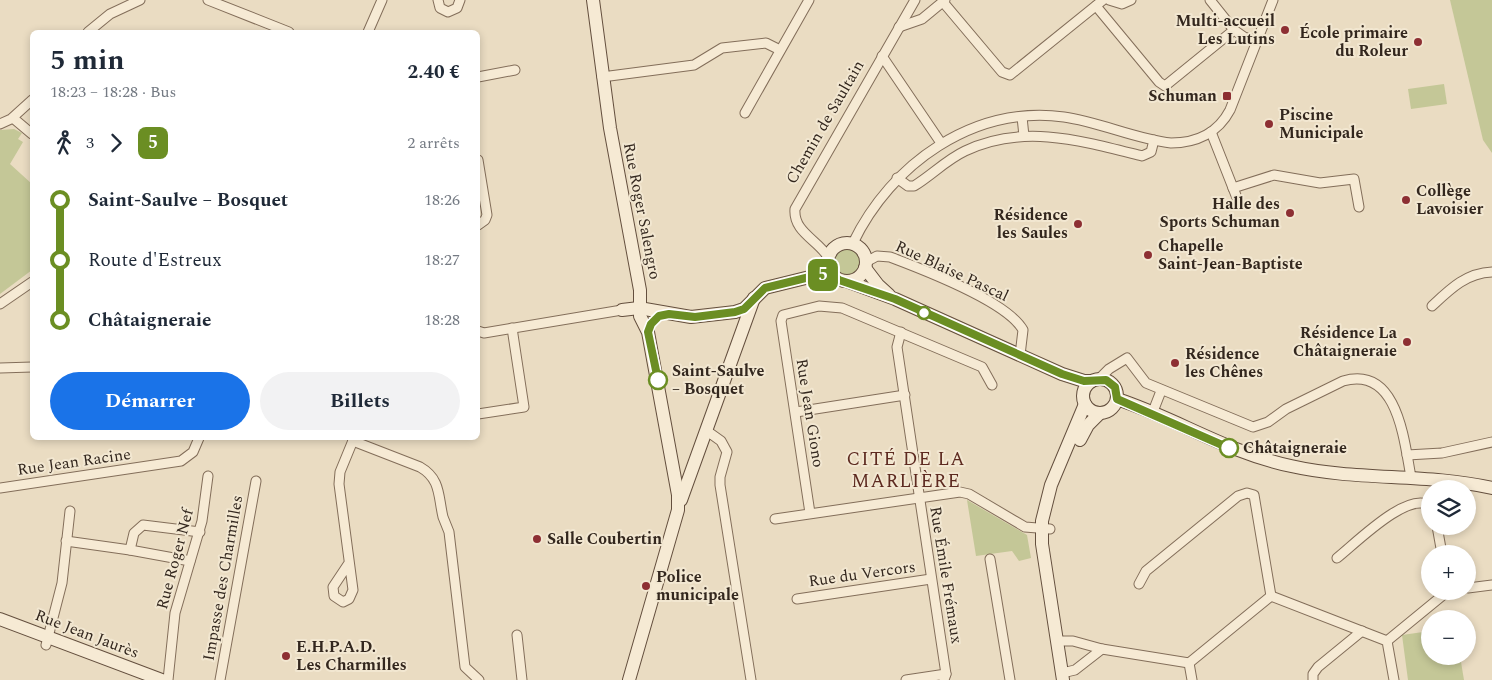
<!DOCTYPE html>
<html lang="fr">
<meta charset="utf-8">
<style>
:root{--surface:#fff;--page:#f2f2f3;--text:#1f2937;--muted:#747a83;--accent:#1a73e8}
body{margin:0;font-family:Spectral,serif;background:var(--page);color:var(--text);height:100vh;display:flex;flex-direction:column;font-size:19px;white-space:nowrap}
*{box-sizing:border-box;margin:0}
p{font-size:16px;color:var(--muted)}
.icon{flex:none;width:28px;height:28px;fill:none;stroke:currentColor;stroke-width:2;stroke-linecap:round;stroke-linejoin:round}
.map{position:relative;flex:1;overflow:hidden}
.side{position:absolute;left:30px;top:30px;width:450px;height:410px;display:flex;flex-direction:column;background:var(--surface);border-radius:8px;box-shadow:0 2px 8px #0003}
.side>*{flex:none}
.badge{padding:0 10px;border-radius:8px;font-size:18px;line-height:32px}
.controls{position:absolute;left:1421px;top:480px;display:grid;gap:10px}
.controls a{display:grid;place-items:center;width:55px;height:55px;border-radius:50%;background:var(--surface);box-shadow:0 2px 8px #0003;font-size:25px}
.map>.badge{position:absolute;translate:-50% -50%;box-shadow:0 0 0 2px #fff}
.legs{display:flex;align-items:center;gap:8px;height:55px;padding:0 20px;font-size:16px}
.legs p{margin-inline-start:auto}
.head{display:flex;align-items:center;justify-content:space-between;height:85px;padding:0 20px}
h1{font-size:28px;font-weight:700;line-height:38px}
.cta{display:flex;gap:10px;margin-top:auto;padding:10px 20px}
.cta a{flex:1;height:58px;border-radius:30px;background:var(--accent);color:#fff;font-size:20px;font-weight:700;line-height:58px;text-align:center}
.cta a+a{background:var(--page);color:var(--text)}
ul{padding:0 20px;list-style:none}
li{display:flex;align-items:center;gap:18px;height:60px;font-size:19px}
li i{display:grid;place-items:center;width:8px;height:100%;margin:0 6px;background:currentColor}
li i::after{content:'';width:12px;height:12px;margin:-6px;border:4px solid;border-radius:50%;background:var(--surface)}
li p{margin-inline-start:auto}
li:first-child i{background:linear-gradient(#0000 50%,currentColor 0)}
li:last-child i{background:linear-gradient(currentColor 50%,#0000 0)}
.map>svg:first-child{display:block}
.green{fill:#c4c797}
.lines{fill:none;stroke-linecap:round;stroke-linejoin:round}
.street-casing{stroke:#836e5a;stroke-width:11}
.secondary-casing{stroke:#644f3e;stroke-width:14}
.street{stroke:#f6ead4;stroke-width:9}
.secondary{stroke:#f6ead4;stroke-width:12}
.line-1-casing{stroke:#fff;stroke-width:11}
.line-1{stroke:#6b8e23;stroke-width:8}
.poi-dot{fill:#8d2f33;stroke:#f2e7d1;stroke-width:2}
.stop-1-dot{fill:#fff;stroke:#6b8e23;stroke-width:2.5}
.labels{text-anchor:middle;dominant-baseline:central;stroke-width:4;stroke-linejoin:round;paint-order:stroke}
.poi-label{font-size:16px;font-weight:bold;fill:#33271e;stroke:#f2e7d1;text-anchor:start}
.street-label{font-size:16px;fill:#33271e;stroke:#f2e7d1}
.stop-label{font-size:16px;font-weight:bold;fill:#33271e;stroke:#f2e7d1;text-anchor:start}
.quarter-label{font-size:19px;letter-spacing:1px;fill:#5d2a20;stroke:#f2e7d1}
</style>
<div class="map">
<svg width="1492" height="680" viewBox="0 0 1492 680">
<rect width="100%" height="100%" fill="#eadcc2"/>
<g class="green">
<polygon points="1450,0 1492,0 1492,153 1483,140"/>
<polygon points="1444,84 1447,104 1411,109 1408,89"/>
<polygon points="14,129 22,133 18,139 23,142 10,164 32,184 32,270 0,294 0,130"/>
<circle cx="847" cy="262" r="13"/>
<polygon points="967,500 1027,535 1031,558 1019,561 1012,551 976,556"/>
<polygon points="1430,631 1430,656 1460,656 1464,680 1408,680 1402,635"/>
</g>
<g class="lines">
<g class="street-casing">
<g id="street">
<polyline points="208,0 289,32"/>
<polyline points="438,0 440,8 448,12 457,8 460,0"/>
<polyline points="1109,0 1122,4 1131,0"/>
<polyline points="1210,0 1234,30"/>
<polyline points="943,2 1002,72 1010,75 1103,0"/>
<polyline points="1096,6 1159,82 1165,86 1234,30 1244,37 1255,40"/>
<polyline points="899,27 922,19 945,0"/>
<polyline points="88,32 110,14 140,0"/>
<polyline points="368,32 382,0"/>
<polyline points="882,56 941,143"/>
<polyline points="478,77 515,70"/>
<polyline points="602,77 694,65 722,48 766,43 780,50"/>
<polyline points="745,113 809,0"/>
<polyline points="1022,117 1024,136"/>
<polyline points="13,118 32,134"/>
<polyline points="0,124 11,119 32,100"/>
<polyline points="1211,132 1237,198"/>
<polyline points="478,160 487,215 485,220 478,225"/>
<path d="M897,178l11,8h6c18,-11 32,-26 51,-35 58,-28 118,-10 177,5l9,-4 3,-12"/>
<polyline points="1233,188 1274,175 1320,183 1354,179 1359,207"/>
<path d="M853,243c38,-79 120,-138 211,-126 36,5 71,22 107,26 25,0 47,-10 59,-33l43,-110"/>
<path d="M828,257c-10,-17 -35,-25 -33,-48l120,-209"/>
<path d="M866,262l11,-6 13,1c32,12 117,44 133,73l-3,25"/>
<polyline points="0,304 32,282"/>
<path d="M1432,306c18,-17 34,-33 60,-34"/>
<polyline points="478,331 484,333 622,310"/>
<polyline points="901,332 897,347 946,674 944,680"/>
<polyline points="0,368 32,367"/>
<path d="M1099,379l10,-10 18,-11 19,25 107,44 15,-5 18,-13 57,-28c55,-16 61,60 68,96"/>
<polyline points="796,412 905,395"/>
<polyline points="478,414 524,407 512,328"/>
<polyline points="1152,414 1161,391"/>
<polyline points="707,431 721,441 727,452 720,477 720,485 751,680"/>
<path d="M353,441l67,26c21,12 18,29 23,50 2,5 4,10 6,15l16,135 14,13"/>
<polyline points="1407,455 1442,453 1492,442"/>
<polyline points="0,488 181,461 193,452 199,438"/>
<polyline points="810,513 781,321 783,315 819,306 842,308 982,367 992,385"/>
<polyline points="775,519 960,492 969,494 1025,527 1050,529"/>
<polyline points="1437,526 1442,554"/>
<polyline points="66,541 130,550 134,533 143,525 200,532"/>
<polyline points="130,550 190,561"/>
<path d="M1337,558c18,-14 71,-68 93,-52"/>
<polyline points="990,559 1010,680"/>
<polyline points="349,563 333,587 334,596 343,602 349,599 353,590 339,484 340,472 354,438"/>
<polyline points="1139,584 1146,571 1238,496 1247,493 1254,495 1271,596"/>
<polyline points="1468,588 1492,585"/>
<polyline points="797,599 931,579"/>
<polyline points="517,635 522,680"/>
<polyline points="1057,641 1073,641 1102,649 1189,663"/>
<polyline points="1387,641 1448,591"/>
<polyline points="46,645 62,583 70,511"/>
<polyline points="1189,663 1271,596 1387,641 1394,680"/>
<polyline points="1189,663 1192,680"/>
<polyline points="1062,673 1075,670 1102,649"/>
<polyline points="168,680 175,613 202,521 208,476"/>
<polyline points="220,680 256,481"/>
<polyline points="906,680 946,674"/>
<polyline points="1313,680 1313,674 1318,667 1362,631"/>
</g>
</g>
<g class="secondary-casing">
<g id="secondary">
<polyline points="593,0 610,128 640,290 640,316 648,332 678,495 678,510 629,680"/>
<circle cx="847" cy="262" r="19"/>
<polyline points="865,268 878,285 889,295"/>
<polyline points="846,281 895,299 1062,374 1084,381 1092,381"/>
<polyline points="622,310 639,308 691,317 735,312 744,309 765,288 830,272"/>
<circle cx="1100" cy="396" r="17"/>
<path d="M1117,399c61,20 109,53 174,67 66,15 135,7 201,22"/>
<polyline points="1080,440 1088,425 1100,413"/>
<polyline points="681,500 754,298"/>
<polyline points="0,619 162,680"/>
<polyline points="1063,680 1042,544 1042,521 1051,485 1085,404"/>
</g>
</g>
<use href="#street" class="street"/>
<use href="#secondary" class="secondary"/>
</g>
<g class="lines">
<g class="line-1-casing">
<polyline id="line-1" points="658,380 648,332 651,324 659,316 669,314 695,317 735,312 744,309 765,288 830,272 839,280 895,299 1062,374 1084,381 1106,380 1115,387 1117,399 1229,448"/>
</g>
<use href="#line-1" class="line-1"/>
</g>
<g class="poi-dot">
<circle cx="1285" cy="30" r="5"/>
<circle cx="1418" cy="42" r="5"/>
<rect x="1222" y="91" width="10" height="10" rx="2.5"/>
<circle cx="1269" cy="124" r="5"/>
<circle cx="1406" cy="200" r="5"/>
<circle cx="1290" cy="213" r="5"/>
<circle cx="1078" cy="224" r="5"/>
<circle cx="1148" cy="255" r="5"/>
<circle cx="1407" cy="342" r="5"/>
<circle cx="1175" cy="363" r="5"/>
<circle cx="537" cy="539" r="5"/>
<circle cx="646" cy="586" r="5"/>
<circle cx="286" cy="656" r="5"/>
</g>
<g class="stop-1-dot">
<circle cx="924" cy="313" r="6"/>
<circle cx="658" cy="380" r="9"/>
<circle cx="1229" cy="448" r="9"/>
</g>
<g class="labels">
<g class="poi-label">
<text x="1275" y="21" text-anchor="end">Multi-accueil<tspan x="1275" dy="18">Les Lutins</tspan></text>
<text x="1408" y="33" text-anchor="end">École primaire<tspan x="1408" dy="18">du Roleur</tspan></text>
<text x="1217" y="96" text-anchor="end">Schuman</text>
<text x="1279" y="115">Piscine<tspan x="1279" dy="18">Municipale</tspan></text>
<text x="1416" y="191">Collège<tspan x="1416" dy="18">Lavoisier</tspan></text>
<text x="1280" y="204" text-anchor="end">Halle des<tspan x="1280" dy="18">Sports Schuman</tspan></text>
<text x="1068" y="215" text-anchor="end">Résidence<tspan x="1068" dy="18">les Saules</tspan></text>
<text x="1158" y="246">Chapelle<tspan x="1158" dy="18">Saint-Jean-Baptiste</tspan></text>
<text x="1397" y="333" text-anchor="end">Résidence La<tspan x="1397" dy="18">Châtaigneraie</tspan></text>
<text x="1185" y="354">Résidence<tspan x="1185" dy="18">les Chênes</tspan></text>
<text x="547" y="539">Salle Coubertin</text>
<text x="656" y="577">Police<tspan x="656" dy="18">municipale</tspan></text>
<text x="296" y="647">E.H.P.A.D.<tspan x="296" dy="18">Les Charmilles</tspan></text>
</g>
<g class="street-label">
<text transform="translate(825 122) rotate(-60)">Chemin de Saultain</text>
<text transform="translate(642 211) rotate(79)">Rue Roger Salengro</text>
<text transform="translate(952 271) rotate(25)">Rue Blaise Pascal</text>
<text transform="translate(810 413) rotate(81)">Rue Jean Giono</text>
<text transform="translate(74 462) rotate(-8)">Rue Jean Racine</text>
<text transform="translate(175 559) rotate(-75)">Rue Roger Nef</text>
<text transform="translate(862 574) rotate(-8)">Rue du Vercors</text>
<text transform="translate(946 575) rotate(81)">Rue Émile Frémaux</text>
<text transform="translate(223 578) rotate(-80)">Impasse des Charmilles</text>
<text transform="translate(87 634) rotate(21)">Rue Jean Jaurès</text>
</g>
<g class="stop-label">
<text x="672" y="371">Saint-Saulve<tspan x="672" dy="18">– Bosquet</tspan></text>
<text x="1243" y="448">Châtaigneraie</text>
</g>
<g class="quarter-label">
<text x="906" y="459">CITÉ DE LA<tspan x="906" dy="22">MARLIÈRE</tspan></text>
</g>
</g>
</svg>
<div class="controls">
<a><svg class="icon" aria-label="layers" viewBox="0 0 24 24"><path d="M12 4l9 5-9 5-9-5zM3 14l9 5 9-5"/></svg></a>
<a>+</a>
<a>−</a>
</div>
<b class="badge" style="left:823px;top:275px;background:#6b8e23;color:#fff">5</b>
<section class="side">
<div class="head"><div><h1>5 min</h1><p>18:23 – 18:28 · Bus</p></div><b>2.40 €</b></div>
<div class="legs"><svg class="icon" aria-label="walk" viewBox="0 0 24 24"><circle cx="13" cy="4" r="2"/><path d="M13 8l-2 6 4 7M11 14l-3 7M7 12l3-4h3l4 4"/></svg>3<svg class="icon" aria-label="forward" viewBox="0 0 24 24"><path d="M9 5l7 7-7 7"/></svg><b class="badge" style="background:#6b8e23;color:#fff">5</b><p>2 arrêts</p></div>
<ul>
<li><i style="color:#6b8e23"></i><b>Saint-Saulve – Bosquet</b><p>18:26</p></li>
<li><i style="color:#6b8e23"></i><span>Route d'Estreux</span><p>18:27</p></li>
<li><i style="color:#6b8e23"></i><b>Châtaigneraie</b><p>18:28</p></li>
</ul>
<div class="cta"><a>Démarrer</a><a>Billets</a></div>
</section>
</div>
